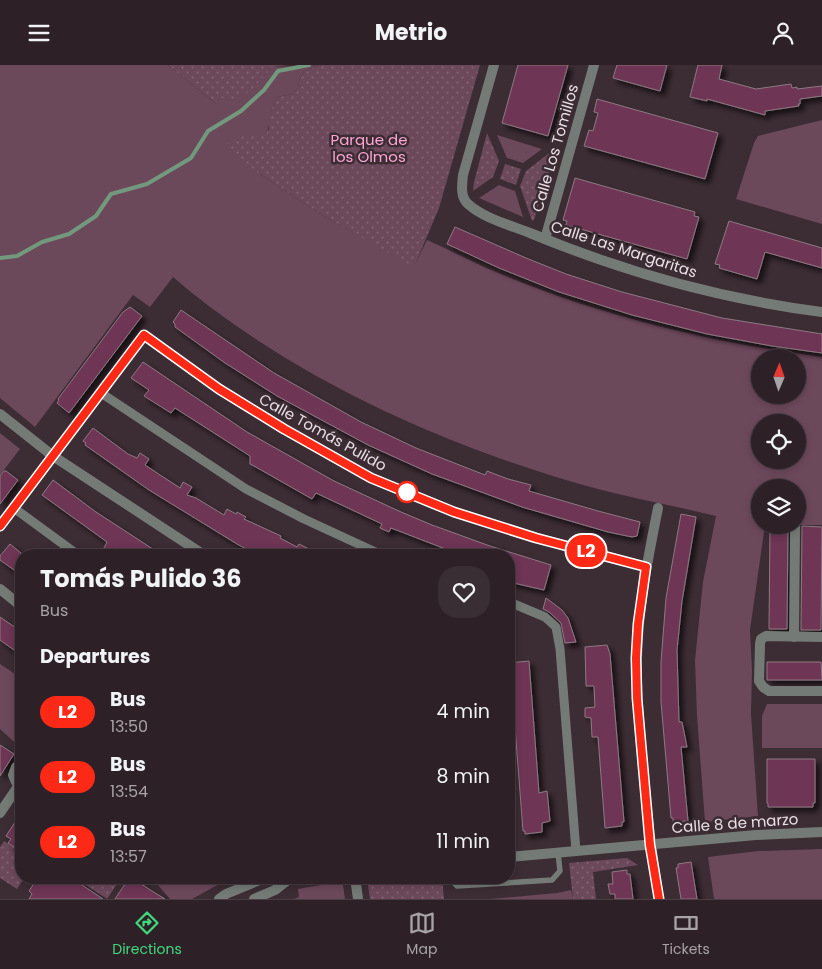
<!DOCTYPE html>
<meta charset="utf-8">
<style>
:root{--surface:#2d2127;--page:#392e33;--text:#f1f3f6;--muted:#a7a3a7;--line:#483e44;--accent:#41d77c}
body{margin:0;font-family:Poppins,sans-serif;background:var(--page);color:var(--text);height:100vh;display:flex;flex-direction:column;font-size:19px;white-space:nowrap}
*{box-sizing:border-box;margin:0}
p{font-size:16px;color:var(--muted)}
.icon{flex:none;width:28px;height:28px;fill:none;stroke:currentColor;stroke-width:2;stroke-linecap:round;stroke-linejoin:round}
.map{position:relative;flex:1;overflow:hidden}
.drawer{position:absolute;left:15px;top:484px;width:500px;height:335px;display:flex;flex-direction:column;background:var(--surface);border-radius:20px;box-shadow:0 2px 8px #0003,0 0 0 1px var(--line)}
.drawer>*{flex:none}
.badge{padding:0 10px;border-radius:16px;font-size:18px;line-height:32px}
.needle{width:32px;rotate:2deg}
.buttons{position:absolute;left:751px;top:284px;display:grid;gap:10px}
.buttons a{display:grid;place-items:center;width:55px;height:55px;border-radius:50%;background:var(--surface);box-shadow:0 2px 8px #0003,0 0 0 1px var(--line);font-size:25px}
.map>.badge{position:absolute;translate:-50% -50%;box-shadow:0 0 0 2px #fff}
h2{padding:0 25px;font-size:19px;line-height:45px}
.round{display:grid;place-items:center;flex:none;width:52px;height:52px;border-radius:20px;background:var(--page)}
.headline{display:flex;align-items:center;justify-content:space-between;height:85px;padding:0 25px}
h1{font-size:24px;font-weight:700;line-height:38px}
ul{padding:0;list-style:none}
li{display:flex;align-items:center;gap:15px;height:65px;padding:0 25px}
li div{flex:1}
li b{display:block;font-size:19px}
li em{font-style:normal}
li .badge{min-width:55px;font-weight:700;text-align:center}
header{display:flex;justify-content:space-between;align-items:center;height:65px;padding:0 25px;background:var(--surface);font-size:22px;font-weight:700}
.dock{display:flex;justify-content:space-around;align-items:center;height:70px;border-top:1px solid var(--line);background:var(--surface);font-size:14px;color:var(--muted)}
.dock a{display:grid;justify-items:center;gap:2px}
.dock .current{color:var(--accent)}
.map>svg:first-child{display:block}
.grass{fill:#6c485b;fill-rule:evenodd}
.park{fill:url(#park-dots)}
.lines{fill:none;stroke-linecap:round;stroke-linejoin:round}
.stream{stroke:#72987d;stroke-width:4}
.building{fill:#6e3655;stroke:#8c7982;filter:url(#shadow)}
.service{stroke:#747b76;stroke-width:5.5}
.pedestrian{stroke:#747b76;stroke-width:9}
.minor{stroke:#747b76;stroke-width:10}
.line-casing{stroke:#fff;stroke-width:11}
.line{stroke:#fc2916;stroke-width:8}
.stop-dot{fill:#fff;stroke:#fc2916;stroke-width:2.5}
.labels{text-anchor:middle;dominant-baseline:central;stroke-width:5;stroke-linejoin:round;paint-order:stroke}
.park-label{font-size:15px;fill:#fea6d4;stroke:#3c2c34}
.street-label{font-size:15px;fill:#e9dfe4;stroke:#3c2c34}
</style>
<header><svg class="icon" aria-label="menu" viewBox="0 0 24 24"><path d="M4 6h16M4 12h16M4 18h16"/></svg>Metrio<svg class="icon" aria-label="person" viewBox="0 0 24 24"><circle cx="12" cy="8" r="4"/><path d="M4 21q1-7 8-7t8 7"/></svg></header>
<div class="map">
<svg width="822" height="834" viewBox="0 0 822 834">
<defs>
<pattern id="park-dots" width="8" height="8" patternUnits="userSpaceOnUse" patternTransform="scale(1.25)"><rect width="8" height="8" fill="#6c485b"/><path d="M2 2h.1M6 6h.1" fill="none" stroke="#816272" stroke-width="1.8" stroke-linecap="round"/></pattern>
<filter id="shadow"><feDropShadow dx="4.5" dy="4.5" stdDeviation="2.5" flood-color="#0009"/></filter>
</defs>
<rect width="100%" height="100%" fill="#3c2c34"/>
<g class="grass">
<path d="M0,0h168l48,39 4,-6c29,-1 34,-13 53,-31l49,-2 -18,6 -5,10 -1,7 -6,6 -15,3c-2,5 -5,11 -7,16 -2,8 1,14 -5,21l-5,40 62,41 92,51 13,-26c23,10 45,22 69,32 104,44 214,70 326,85v168h-24v-38h-38v38h5l-15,105 2,40 -1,44 7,102 -53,6 -8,-106 -2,-56 8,-78 13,-66c-40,-10 -82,-17 -122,-28 -146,-40 -305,-111 -421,-211l-23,30 -17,-12 -98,132 -35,-29zM760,292h38v38h-38zM760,358h38v37h-38z"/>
<polygon points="822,55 822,159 736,134 754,78 758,71"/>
<polygon points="497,70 542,84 523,98 507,93"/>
<polygon points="499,120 515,126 523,152 479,133"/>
<polygon points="0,368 20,384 0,410"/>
<polygon points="0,599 21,613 21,683 0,664"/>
<polygon points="767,639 822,639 822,683 762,683 762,651"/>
<polygon points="822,784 822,834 714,834 708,792 758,786"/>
<polygon points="152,813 230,813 192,834 170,834"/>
<polygon points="339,817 343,820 345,834 294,834 299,832 298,824"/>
<polygon points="571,825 573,834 490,834 557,828"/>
</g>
<g class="park">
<polygon points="168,0 289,0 273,2 251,25 238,34 220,33 216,39"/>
<polygon points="322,0 480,0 439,143 414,202 322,150 260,109 223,81 245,70 265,69 269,64 269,50 277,32 292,29 298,23 299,16 304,6"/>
<polygon points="487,68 499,96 493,112 473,126 474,117"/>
<polygon points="552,86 555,87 534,155 532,156 520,121 526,106"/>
<polygon points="505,99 521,104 516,120 500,114"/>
<polygon points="4,776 21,787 21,812 24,813 17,824 0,813 0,782"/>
<polygon points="627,793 638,800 593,807 596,834 573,834 569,798"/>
<polygon points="402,812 442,813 444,834 370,834 368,820 373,815"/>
<polygon points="75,813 121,813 107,834"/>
</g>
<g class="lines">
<polyline class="stream" points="0,193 17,191 42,177 69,169 96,151 111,129 147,119 191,93 208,66 241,46 264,25 278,6 309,0"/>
</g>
<g class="building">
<polygon points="518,0 568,0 548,71 502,58"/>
<polygon points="617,0 667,0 660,26 613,13"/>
<polygon points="698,0 722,0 719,14 756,24 791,19 792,23 797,22 797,24 822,21 822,31 800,34 800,39 798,39 799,41 765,46 765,50 707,34 707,36 690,32"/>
<polygon points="597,34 718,68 705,114 584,81 589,65 593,66 598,48 594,47"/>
<polygon points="575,113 695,147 694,151 699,152 687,194 566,160 567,156 563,155"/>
<polygon points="729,156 822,183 822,203 765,187 757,214 719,203 720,200 715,199"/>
<polygon points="455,162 526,193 566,209 622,227 722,253 822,269 822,288 772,281 707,269 632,250 559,227 499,203 447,179"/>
<polygon points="130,242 142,251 69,348 57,338 59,335 58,334 123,247"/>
<polygon points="181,245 274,308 361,357 416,383 485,410 487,406 508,414 531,420 529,426 598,446 640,457 637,471 632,472 608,467 522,442 432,409 368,380 277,331 225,298 182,267 175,262 175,259 173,257"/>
<polygon points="143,297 247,367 334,416 401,447 432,460 490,481 551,500 544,525 509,517 509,490 461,490 391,463 389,467 380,463 382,459 316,428 312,434 254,401 250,399 250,391 175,343 171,348 144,331 149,325 131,313"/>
<polygon points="93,363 128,389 137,393 140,388 149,394 145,400 180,423 183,417 192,422 187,430 196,433 224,450 227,444 236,449 237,447 246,452 244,454 281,471 280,473 297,482 299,479 321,490 257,490 237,479 149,425 85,380 86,378 83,376"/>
<polygon points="4,406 6,406 18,415 0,439 0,411"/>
<polygon points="53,415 96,447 162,490 127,490 116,483 113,488 104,483 107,477 42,430"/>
<polygon points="681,449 696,452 682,536 677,585 679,657 682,657 687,682 681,682 688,756 673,757 673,753 671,753 661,637 661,597 666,533"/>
<polygon points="770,461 788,461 787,564 769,564"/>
<polygon points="802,461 822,462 821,565 801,565"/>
<polygon points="10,479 21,488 21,510 0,495 0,491"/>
<polygon points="546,533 562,545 568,553 576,577 565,578 561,558 549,547 543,544"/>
<polygon points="0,552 19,565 17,568 21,571 21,590 0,575"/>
<polygon points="607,580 610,589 624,757 622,757 622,761 605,763 598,672 592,672 591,653 585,652 585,643 595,642 594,621 586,621 585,582"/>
<polygon points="529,596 539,728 547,726 550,756 542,758 542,767 525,769 525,766 523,766 511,610 509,610 509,598"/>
<polygon points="767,597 821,597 822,615 767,615"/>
<polygon points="0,680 14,689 0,711"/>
<polygon points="767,694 815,694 815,738 813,738 813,742 768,742 768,738 767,738"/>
<polygon points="21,748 21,787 8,778 11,774 6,771"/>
<polygon points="691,797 697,834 681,834 676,803 678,803 678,799"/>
<polygon points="627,805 627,809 630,809 633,834 615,834 615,829 610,829 608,819 613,819 612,807"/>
<polygon points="38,812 70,812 103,834 29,834 32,829 29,826"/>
<polygon points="135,815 152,826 165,834 115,834 127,816 132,819"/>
</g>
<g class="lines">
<polyline class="service" points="449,812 457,821 552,815 560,806 558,788"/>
<g class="pedestrian">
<polyline points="101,328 246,424 304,454 382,490"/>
<polyline points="14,443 78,490"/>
<polyline points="509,537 545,552 556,562 560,584 576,786"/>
</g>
<g class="minor">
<path d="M494,0l-31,110c-1,10 -3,22 5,29 17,15 42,21 62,29 94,39 191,66 292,79"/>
<polyline points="545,174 594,0"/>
<polyline points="0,349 53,391 204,490"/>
<path d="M658,443c-10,50 -20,99 -21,150 -1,33 2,65 5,98 4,48 9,95 17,143"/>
<polyline points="0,461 144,271 219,324 284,364 371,413 454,447 537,473 646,502"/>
<polyline points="0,524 21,541"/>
<polyline points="794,572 795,462"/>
<polyline points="822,572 766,571 761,574 760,579 759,616 763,622 769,626 822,626"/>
<polyline points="21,698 16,702 13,710 16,717 21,721"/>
<polyline points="0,748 19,720"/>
<polyline points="509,792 756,770 822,767"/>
<polyline points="355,812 358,834"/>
<polyline points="219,834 226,829 267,812"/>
<polyline points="254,834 275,825 289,814"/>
</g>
</g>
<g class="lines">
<g class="line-casing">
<polyline id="line" points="0,461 144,270 219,324 284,364 371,413 454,447 536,473 646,502 638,559 636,593 637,633 650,780 659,834"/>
</g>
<use href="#line" class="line"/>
</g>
<circle class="stop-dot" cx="407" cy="427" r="10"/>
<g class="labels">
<g class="park-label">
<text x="369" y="74">Parque de<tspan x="369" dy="17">los Olmos</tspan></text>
</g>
<g class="street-label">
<text transform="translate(555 83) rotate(-74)">Calle Los Tomillos</text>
<text transform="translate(624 184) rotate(18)">Calle Las Margaritas</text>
<text transform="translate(323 367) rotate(29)">Calle Tomás Pulido</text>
<text transform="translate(735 758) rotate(-4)">Calle 8 de marzo</text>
</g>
</g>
</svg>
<div class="buttons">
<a><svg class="needle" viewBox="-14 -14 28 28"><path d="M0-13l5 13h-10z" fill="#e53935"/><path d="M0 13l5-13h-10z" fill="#a7a3a7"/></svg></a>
<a><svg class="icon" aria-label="locate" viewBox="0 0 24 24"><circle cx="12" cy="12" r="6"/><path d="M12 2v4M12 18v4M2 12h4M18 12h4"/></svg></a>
<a><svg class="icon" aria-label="layers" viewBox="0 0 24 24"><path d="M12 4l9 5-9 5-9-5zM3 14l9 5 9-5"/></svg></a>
</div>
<b class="badge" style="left:586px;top:486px;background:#fc2916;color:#fff">L2</b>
<section class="drawer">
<div class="headline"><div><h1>Tomás Pulido 36</h1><p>Bus</p></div><a class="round"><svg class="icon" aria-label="heart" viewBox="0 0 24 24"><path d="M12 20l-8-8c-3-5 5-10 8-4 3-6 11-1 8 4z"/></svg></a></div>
<h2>Departures</h2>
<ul>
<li><span class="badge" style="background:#fc2916;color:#fff">L2</span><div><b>Bus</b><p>13:50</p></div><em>4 min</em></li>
<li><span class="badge" style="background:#fc2916;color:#fff">L2</span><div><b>Bus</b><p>13:54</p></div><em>8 min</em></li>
<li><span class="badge" style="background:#fc2916;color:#fff">L2</span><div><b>Bus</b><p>13:57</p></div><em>11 min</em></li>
</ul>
</section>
</div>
<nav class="dock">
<a class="current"><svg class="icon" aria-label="directions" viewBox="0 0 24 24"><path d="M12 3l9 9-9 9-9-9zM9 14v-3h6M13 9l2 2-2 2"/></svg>Directions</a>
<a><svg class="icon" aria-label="map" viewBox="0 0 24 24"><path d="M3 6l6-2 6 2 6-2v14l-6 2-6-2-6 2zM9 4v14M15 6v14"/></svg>Map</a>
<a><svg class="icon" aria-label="tickets" viewBox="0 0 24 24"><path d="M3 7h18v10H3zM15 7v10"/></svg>Tickets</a>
</nav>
